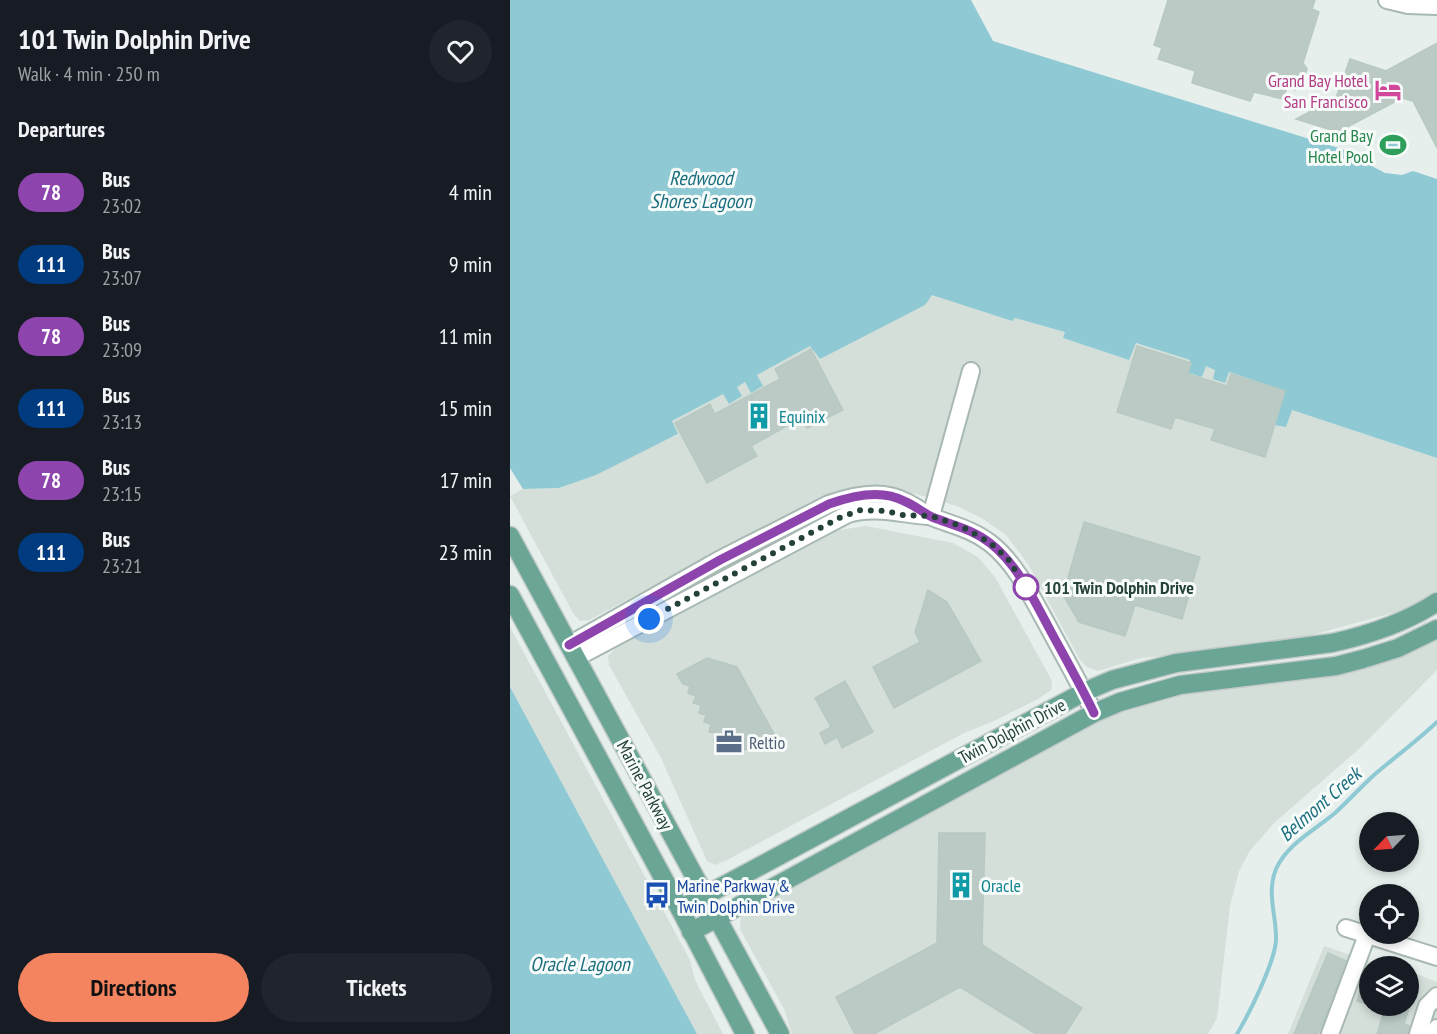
<!DOCTYPE html>
<meta charset="utf-8">
<style>
:root{--surface:#171b24;--page:#20242c;--text:#f1f3f6;--muted:#9ea1a6;--accent:#f4845f}
body{margin:0;font-family:"PT Sans Narrow",sans-serif;background:var(--page);color:var(--text);height:100vh;display:flex;flex-direction:column;font-size:22px;white-space:nowrap}
*{box-sizing:border-box;margin:0}
p{font-size:20px;color:var(--muted)}
.icon{flex:none;width:33px;height:33px;fill:none;stroke:currentColor;stroke-width:2;stroke-linecap:round;stroke-linejoin:round}
.map{position:relative;flex:1;overflow:hidden}
.panel{display:flex;flex-direction:column;background:var(--surface);width:510px}
.panel>*{flex:none}
.badge{padding:0 12px;border-radius:20px;font-size:21px;line-height:39px}
.needle{width:39px;rotate:245deg}
.buttons{position:absolute;left:849px;top:812px;display:grid;gap:12px}
.buttons a{display:grid;place-items:center;width:60px;height:60px;border-radius:50%;background:var(--surface);box-shadow:0 3px 9px #0003;font-size:30px}
.you{position:absolute;width:30px;height:30px;margin:-15px;border:4px solid #fff;border-radius:50%;background:#1a73e8;box-shadow:0 0 0 9px #1a73e833}
.map>.badge{position:absolute;translate:-50% -50%;box-shadow:0 0 0 3px #fff}
h2{padding:0 18px;font-size:22px;line-height:54px}
.round{display:grid;place-items:center;flex:none;width:63px;height:63px;border-radius:32px;background:var(--page)}
.headline{display:flex;align-items:center;justify-content:space-between;height:102px;padding:0 18px}
h1{font-size:28px;font-weight:700;line-height:45px}
.primary-button{display:flex;gap:12px;margin-top:auto;padding:12px 18px}
.primary-button a{flex:1;height:69px;border-radius:36px;background:var(--accent);color:#111;font-size:24px;font-weight:700;line-height:69px;text-align:center}
.primary-button a+a{background:var(--page);color:var(--text)}
ul{padding:0;list-style:none}
li{display:flex;align-items:center;gap:18px;height:72px;padding:0 18px}
li div{flex:1}
li b{display:block;font-size:22px}
li em{font-style:normal}
li .badge{min-width:66px;font-weight:700;text-align:center}
main{display:flex;flex:1;min-height:0}
.map>svg:first-child{display:block}
.built{fill:#d4dfda}
.water{fill:#8ec9d4}
.lines{fill:none;stroke-linecap:round;stroke-linejoin:round}
.stream{stroke:#8ec9d4;stroke-width:4}
.building{fill:#bbcac4;stroke:#b8c9c2;stroke-width:1.5}
.minor-casing{stroke:#a8b8b2;stroke-width:20}
.major-casing{stroke:#c2cac8;stroke-width:21}
.minor{stroke:#fff;stroke-width:16}
.major{stroke:#6aa596;stroke-width:18}
.line-casing{stroke:#fff;stroke-width:14}
.line{stroke:#8e44ad;stroke-width:9}
.walk{stroke:#24423a;stroke-width:6;stroke-dasharray:0 10.8}
.stop-dot{fill:#fff;stroke:#8e44ad;stroke-width:3}
.labels{text-anchor:middle;dominant-baseline:central;stroke-width:6;stroke-linejoin:round;paint-order:stroke}
.hotel-label{font-size:18px;fill:#b23c85;stroke:#f7fbf9;text-anchor:end}
.leisure-label{font-size:18px;fill:#27864d;stroke:#f7fbf9;text-anchor:end}
.culture-label{font-size:18px;fill:#0d838f;stroke:#f7fbf9;text-anchor:start}
.stop-label{font-size:18px;font-weight:bold;fill:#24423a;stroke:#f7fbf9;text-anchor:start}
.street-label{font-size:18px;fill:#24423a;stroke:#f7fbf9}
.service-label{font-size:18px;fill:#4e5e75;stroke:#f7fbf9;text-anchor:start}
.transit-label{font-size:18px;fill:#164399;stroke:#f7fbf9;text-anchor:start}
.water-label{font-size:20px;font-style:italic;fill:#1c6f80;stroke:#f7fbf9}
</style>
<main>
<section class="panel">
<div class="headline"><div><h1>101 Twin Dolphin Drive</h1><p>Walk · 4 min · 250 m</p></div><a class="round"><svg class="icon" aria-label="heart" viewBox="0 0 24 24"><path d="M12 20l-8-8c-3-5 5-10 8-4 3-6 11-1 8 4z"/></svg></a></div>
<h2>Departures</h2>
<ul>
<li><span class="badge" style="background:#8e44ad;color:#fff">78</span><div><b>Bus</b><p>23:02</p></div><em>4 min</em></li>
<li><span class="badge" style="background:#003b80;color:#fff">111</span><div><b>Bus</b><p>23:07</p></div><em>9 min</em></li>
<li><span class="badge" style="background:#8e44ad;color:#fff">78</span><div><b>Bus</b><p>23:09</p></div><em>11 min</em></li>
<li><span class="badge" style="background:#003b80;color:#fff">111</span><div><b>Bus</b><p>23:13</p></div><em>15 min</em></li>
<li><span class="badge" style="background:#8e44ad;color:#fff">78</span><div><b>Bus</b><p>23:15</p></div><em>17 min</em></li>
<li><span class="badge" style="background:#003b80;color:#fff">111</span><div><b>Bus</b><p>23:21</p></div><em>23 min</em></li>
</ul>
<div class="primary-button"><a>Directions</a><a>Tickets</a></div>
</section>
<div class="map">
<svg width="927" height="1034" viewBox="0 0 927 1034">
<rect width="100%" height="100%" fill="#e6efeb"/>
<g class="built">
<polygon points="421,294 502,321 505,318 555,332 554,338 619,360 625,343 680,360 680,373 692,377 696,366 719,372 776,391 765,425 782,410 927,458 927,596 912,605 776,642 701,652 631,658 588,671 577,667 570,660 518,564 496,535 473,519 447,506 406,494 363,487 317,496 79,620 70,621 63,613 0,496 13,489 50,488 168,435 161,422 213,393 219,403 227,386 235,382 241,393 253,386 247,375 260,368 301,345 310,359"/>
<polygon points="356,526 443,543 468,557 485,577 542,681 541,690 528,699 486,720 454,733 217,860 205,865 197,861 151,758 99,665 98,656 106,648 329,530"/>
<polygon points="0,627 180,960 185,980 213,1034 0,1034"/>
<polygon points="927,637 927,670 849,749 765,822 739,852 729,871 720,906 707,1018 698,1034 282,1034 274,1009 230,929 231,914 240,905 367,842 405,815 553,736 642,697"/>
<polygon points="814,946 873,966 860,966 860,1005 898,1005 899,971 927,982 927,1034 778,1034"/>
</g>
<g class="water">
<polygon points="0,0 461,0 483,41 851,155 860,165 875,173 892,175 903,171 927,179 927,458 782,410 776,427 765,425 775,391 719,372 715,383 703,379 705,370 696,366 692,377 679,373 680,360 626,343 619,360 553,338 555,332 505,318 502,321 422,295 415,305 310,359 300,346 247,375 253,386 241,393 235,382 227,387 232,396 219,404 213,394 162,421 168,434 86,475 49,488 13,489 0,468"/>
<polygon points="873,137 896,144 894,152 870,145"/>
<polygon points="0,687 187,1034 0,1034"/>
</g>
<g class="lines">
<path class="stream" d="M727,1034c12,-20 37,-70 39,-93 1,-24 -10,-48 0,-72 11,-25 39,-39 59,-56 13,-12 26,-26 39,-38 21,-18 43,-34 63,-53"/>
</g>
<g class="building">
<polygon points="658,0 805,0 802,9 809,12 793,63 797,69 793,83 787,84 785,90 777,87 773,99 744,92 740,101 682,83 685,71 648,59 652,48 644,45"/>
<polygon points="927,43 927,148 903,101 892,98 828,132 786,119 826,98 840,59 876,71"/>
<polygon points="627,346 681,363 678,374 717,386 721,374 775,391 755,457 701,440 705,429 665,417 661,429 607,412"/>
<polygon points="301,349 333,410 297,428 291,418 241,446 247,456 197,483 165,423 200,404 205,414 270,379 265,369"/>
<polygon points="574,522 690,557 672,619 625,605 615,636 569,622 553,595"/>
<polygon points="418,590 437,602 471,661 384,708 363,667 410,642 405,632"/>
<polygon points="197,658 227,667 264,734 235,750 204,741 206,733 199,732 201,724 194,722 196,715 189,713 191,705 183,703 186,696 178,693 180,686 173,684 167,674"/>
<polygon points="335,681 363,732 332,748 327,737 315,744 310,733 321,727 305,698"/>
<polygon points="429,833 475,833 472,945 572,1008 555,1034 526,1034 450,987 364,1034 345,1034 326,997 427,943"/>
<polygon points="818,953 836,961 812,1026 808,1034 784,1034"/>
<polygon points="857,967 860,968 860,1005 847,1001"/>
<polygon points="876,1005 900,1005 894,1024 899,1026 897,1034 867,1034"/>
</g>
<g class="lines">
<g class="minor-casing">
<g id="minor">
<polyline points="877,0 898,5 927,6"/>
<polyline points="421,516 461,371"/>
<path d="M59,645l150,-85 110,-56c22,-8 53,-15 75,-3 10,4 18,11 28,16 20,8 40,12 58,26 27,21 42,55 59,85 15,28 31,56 45,85"/>
<path d="M66,658l272,-144c26,-8 53,0 80,2"/>
<polyline points="836,928 927,957"/>
<polyline points="820,1034 857,935"/>
<polyline points="908,1034 917,1006 927,996"/>
<polyline points="922,1034 927,1028"/>
</g>
</g>
<g class="major-casing">
<g id="major">
<polyline points="0,536 270,1034"/>
<polyline points="0,595 170,909 235,1034"/>
<path d="M170,909l404,-217 28,-12 64,-17 156,-20c36,-8 73,-20 105,-41"/>
<polyline points="181,932 584,713 610,702 670,685 826,666 853,659 888,648 927,629"/>
</g>
</g>
<use href="#minor" class="minor"/>
<use href="#major" class="major"/>
</g>
<g class="lines">
<g class="line-casing">
<path id="line" d="M59,645l151,-85 109,-56c22,-8 53,-15 75,-3 10,4 18,11 28,16 20,8 40,12 58,26 27,21 43,55 59,85 15,28 31,56 45,85"/>
</g>
<use href="#line" class="line"/>
<polyline class="walk" points="139,619 331,517 351,510 375,511 393,515 421,516 451,526 479,542 498,559 517,589 516,587"/>
</g>
<defs>
<g id="hotel-bare" transform="scale(2.07)"><path d="M-6-4.5h1.5V1H6V5H4.5V3h-9V5H-6ZM-4 0a1.8 1.8 0 1 1 3.6 0ZM.5 0V-2.5h3Q6-2.5 6 0Z" fill="#d1479c" stroke="#f7fbf9" stroke-width="2.5" paint-order="stroke"/></g>
<g id="stadium-bare" transform="scale(2.07)"><path d="M0-5a6.5 5 0 1 0 0 10a6.5 5 0 1 0 0-10ZM-3.5-1.8h7v3.6h-7Z" fill="#2e9e5b" stroke="#f7fbf9" stroke-width="2.5" paint-order="stroke"/></g>
<g id="building-bare" transform="scale(2.07)"><path d="M-4-6H4V6H1V3H-1V6H-4ZM-2.5-4.3h1.7v1.8h-1.7ZM.8-4.3h1.7v1.8H.8ZM-2.5-1h1.7V.8h-1.7ZM.8-1h1.7V.8H.8Z" fill="#0f9aa8" stroke="#f7fbf9" stroke-width="2.5" paint-order="stroke"/></g>
<g id="office-bare" transform="scale(2.07)"><path d="M-6-3h4V-5.5h4V-3h4V5H-6ZM-1-4.5V-3h2v-1.5ZM-6 0V1H6V0Z" fill="#5c6f8a" stroke="#f7fbf9" stroke-width="2.5" paint-order="stroke"/></g>
<g id="bus-bare" transform="scale(2.07)"><path d="M-5-6H5V4H4V6H2V4H-2V6H-4V4H-5ZM-3.5-4V0h7V-4ZM-3.5 1.2v1.5H-2V1.2ZM2 1.2v1.5H3.5V1.2Z" fill="#1a4fb4" stroke="#f7fbf9" stroke-width="2.5" paint-order="stroke"/></g>
</defs>
<g fill-rule="evenodd">
<use href="#hotel-bare" x="878" y="90"/>
<use href="#stadium-bare" x="883" y="145"/>
<use href="#building-bare" x="249" y="416"/>
<use href="#office-bare" x="219" y="742"/>
<use href="#building-bare" x="451" y="885"/>
<use href="#bus-bare" x="147" y="895"/>
</g>
<circle class="stop-dot" cx="516" cy="587" r="12"/>
<g class="labels">
<g class="hotel-label">
<text x="858" y="80">Grand Bay Hotel<tspan x="858" dy="21">San Francisco</tspan></text>
</g>
<g class="leisure-label">
<text x="863" y="135">Grand Bay<tspan x="863" dy="21">Hotel Pool</tspan></text>
</g>
<g class="culture-label">
<text x="269" y="416">Equinix</text>
<text x="471" y="885">Oracle</text>
</g>
<g class="stop-label">
<text x="534" y="587">101 Twin Dolphin Drive</text>
</g>
<g class="street-label">
<text transform="translate(502 731) rotate(-28)">Twin Dolphin Drive</text>
<text transform="translate(135 785) rotate(62)">Marine Parkway</text>
</g>
<g class="service-label">
<text x="239" y="742">Reltio</text>
</g>
<g class="transit-label">
<text x="167" y="885">Marine Parkway &amp;<tspan x="167" dy="21">Twin Dolphin Drive</tspan></text>
</g>
<g class="water-label">
<text x="191" y="178">Redwood<tspan x="191" dy="23">Shores Lagoon</tspan></text>
<text transform="translate(810 804) rotate(-41)">Belmont Creek</text>
<text x="70" y="964">Oracle Lagoon</text>
</g>
</g>
</svg>
<div class="buttons">
<a><svg class="needle" viewBox="-14 -14 28 28"><path d="M0-13l5 13h-10z" fill="#e53935"/><path d="M0 13l5-13h-10z" fill="#9ea1a6"/></svg></a>
<a><svg class="icon" aria-label="locate" viewBox="0 0 24 24"><circle cx="12" cy="12" r="6"/><path d="M12 2v4M12 18v4M2 12h4M18 12h4"/></svg></a>
<a><svg class="icon" aria-label="layers" viewBox="0 0 24 24"><path d="M12 4l9 5-9 5-9-5zM3 14l9 5 9-5"/></svg></a>
</div>
<div class="you" style="left:139px;top:619px"></div>
</div>
</main>
